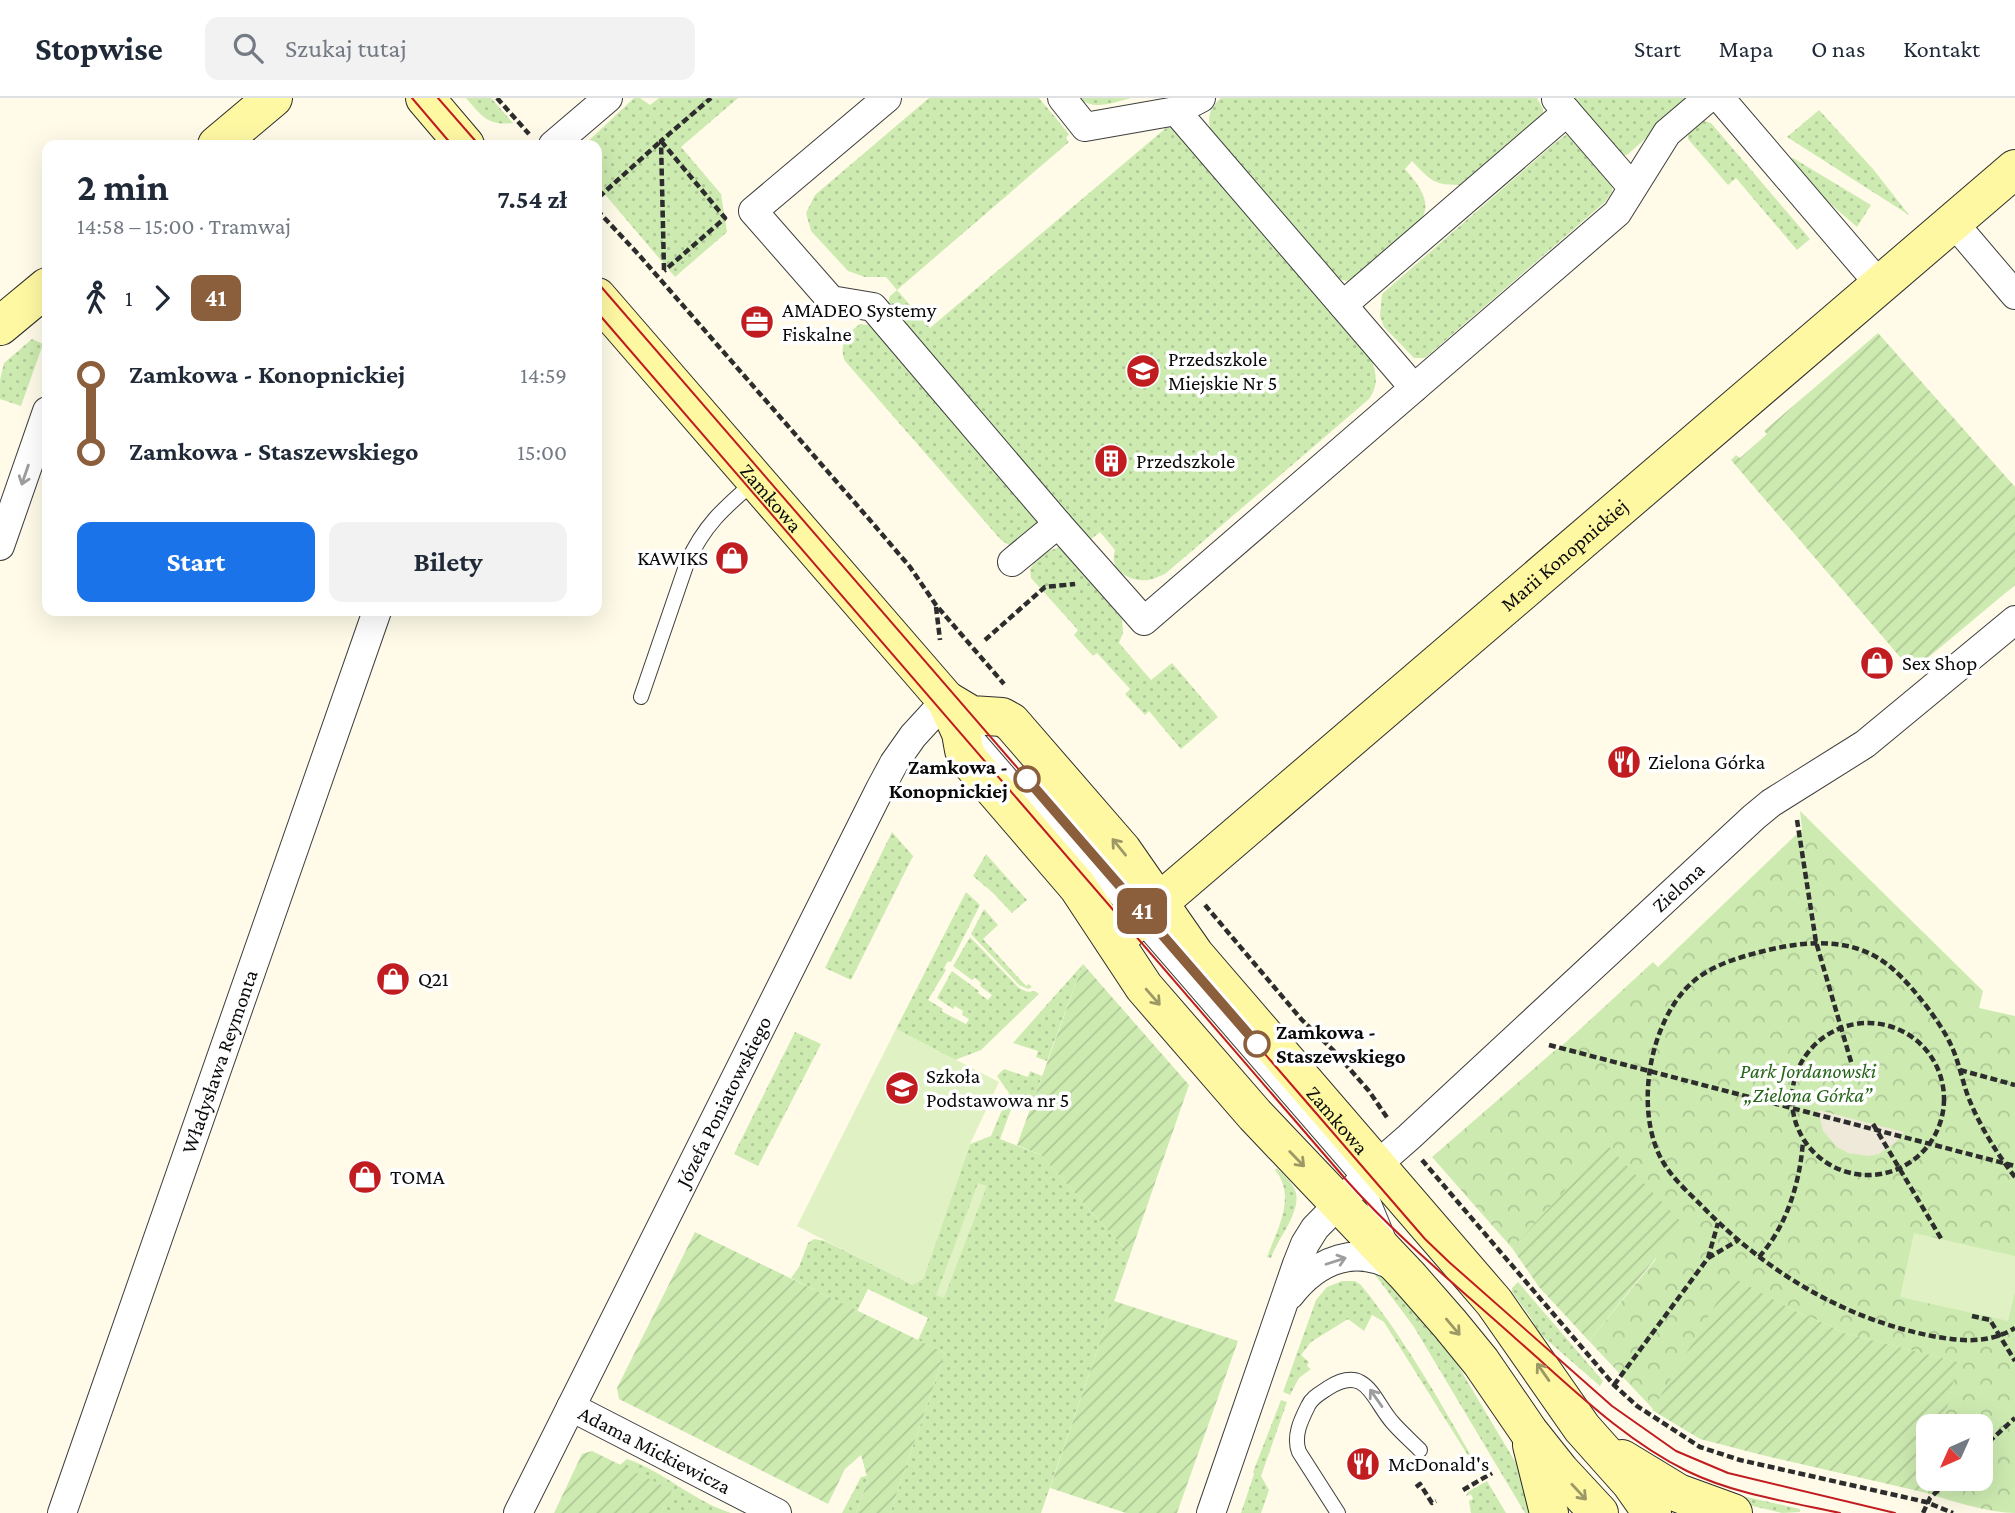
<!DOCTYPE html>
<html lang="pl">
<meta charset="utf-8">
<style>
:root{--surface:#fff;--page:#f2f2f3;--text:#1f2937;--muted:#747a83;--line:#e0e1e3;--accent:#1a73e8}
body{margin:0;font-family:"Crimson Pro",serif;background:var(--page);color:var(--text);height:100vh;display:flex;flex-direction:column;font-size:26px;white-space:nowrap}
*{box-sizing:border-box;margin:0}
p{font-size:23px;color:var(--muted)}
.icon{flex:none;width:38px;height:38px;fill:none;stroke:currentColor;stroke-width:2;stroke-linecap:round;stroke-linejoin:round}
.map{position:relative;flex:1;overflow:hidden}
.side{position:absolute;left:42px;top:42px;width:560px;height:476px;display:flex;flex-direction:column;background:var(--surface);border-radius:14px;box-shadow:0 7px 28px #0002}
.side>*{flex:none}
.badge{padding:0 14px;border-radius:10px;font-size:24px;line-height:46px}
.needle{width:46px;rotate:225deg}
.buttons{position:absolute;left:1916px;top:1316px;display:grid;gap:14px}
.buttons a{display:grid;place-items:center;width:77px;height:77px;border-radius:14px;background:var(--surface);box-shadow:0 7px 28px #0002;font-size:35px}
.map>.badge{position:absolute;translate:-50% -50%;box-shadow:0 0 0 4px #fff}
.legs{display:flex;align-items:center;gap:10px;height:77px;padding:0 35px;font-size:23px}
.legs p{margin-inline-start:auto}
.summary{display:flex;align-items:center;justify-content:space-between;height:119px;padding:0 35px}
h1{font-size:38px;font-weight:700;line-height:52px}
.primary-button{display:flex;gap:14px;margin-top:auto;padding:14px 35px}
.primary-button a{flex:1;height:80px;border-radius:14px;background:var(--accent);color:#fff;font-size:28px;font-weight:700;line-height:80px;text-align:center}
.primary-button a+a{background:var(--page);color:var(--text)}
ul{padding:0 35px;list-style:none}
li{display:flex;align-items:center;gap:24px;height:77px;font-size:26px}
li i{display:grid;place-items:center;width:10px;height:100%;margin:0 9px;background:currentColor}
li i::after{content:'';width:18px;height:18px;margin:-9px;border:5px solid;border-radius:50%;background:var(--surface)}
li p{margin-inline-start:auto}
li:first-child i{background:linear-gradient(#0000 50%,currentColor 0)}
li:last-child i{background:linear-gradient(currentColor 50%,#0000 0)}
header{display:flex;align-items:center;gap:42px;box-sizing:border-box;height:98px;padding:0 35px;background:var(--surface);border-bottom:2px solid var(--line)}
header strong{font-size:33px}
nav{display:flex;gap:38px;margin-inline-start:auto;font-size:24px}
.search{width:490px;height:63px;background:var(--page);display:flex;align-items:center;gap:18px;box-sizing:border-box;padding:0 24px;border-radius:14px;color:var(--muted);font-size:26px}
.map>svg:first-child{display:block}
.grass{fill:url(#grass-dots)}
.park{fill:url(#park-crowns)}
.garden{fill:url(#garden-furrows)}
.pitch{fill:#e0f1c3}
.plaza{fill:#eee9d8}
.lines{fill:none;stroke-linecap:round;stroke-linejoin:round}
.lane-casing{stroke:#3e3e3e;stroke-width:16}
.street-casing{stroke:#3e3e3e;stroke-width:30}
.secondary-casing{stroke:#2d2d2d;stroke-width:40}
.path{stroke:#2d2d2d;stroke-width:4.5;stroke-dasharray:7 3.5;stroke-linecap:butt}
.lane{stroke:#fff;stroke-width:14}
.street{stroke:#fff;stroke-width:28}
.secondary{stroke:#fff8a3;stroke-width:38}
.tram{stroke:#c11c1f;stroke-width:2}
.oneway{stroke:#9d9d9d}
.oneway2{stroke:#9d9966}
.line-1-casing{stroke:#fff;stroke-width:16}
.line-1{stroke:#8b5e3c;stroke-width:10}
.stop-1-dot{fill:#fff;stroke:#8b5e3c;stroke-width:3.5}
.labels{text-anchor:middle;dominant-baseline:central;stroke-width:7;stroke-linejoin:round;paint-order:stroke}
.poi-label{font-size:21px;fill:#0b0b0b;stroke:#fff;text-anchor:start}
.street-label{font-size:21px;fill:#0b0b0b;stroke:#fff}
.stop-label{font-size:21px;font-weight:bold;fill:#0b0b0b;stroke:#fff;text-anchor:end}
.park-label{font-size:21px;font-style:italic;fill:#266519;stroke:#fff}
</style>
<header>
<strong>Stopwise</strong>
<div class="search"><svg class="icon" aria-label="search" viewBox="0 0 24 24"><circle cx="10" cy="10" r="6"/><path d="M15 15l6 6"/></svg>Szukaj tutaj</div>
<nav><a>Start</a><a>Mapa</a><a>O nas</a><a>Kontakt</a></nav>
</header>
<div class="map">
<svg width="2015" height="1415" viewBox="0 0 2015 1415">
<defs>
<pattern id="grass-dots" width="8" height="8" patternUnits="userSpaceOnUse" patternTransform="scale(1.75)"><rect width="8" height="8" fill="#cdebb1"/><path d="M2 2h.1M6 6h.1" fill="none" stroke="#afc897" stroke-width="1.8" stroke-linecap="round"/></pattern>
<pattern id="park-crowns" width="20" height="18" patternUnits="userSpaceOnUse" patternTransform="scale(1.75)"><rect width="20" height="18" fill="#cdebb1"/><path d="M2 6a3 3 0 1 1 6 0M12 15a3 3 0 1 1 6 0" fill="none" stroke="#afc897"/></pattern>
<pattern id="garden-furrows" width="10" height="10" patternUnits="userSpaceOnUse" patternTransform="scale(1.75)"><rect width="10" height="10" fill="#cdebb1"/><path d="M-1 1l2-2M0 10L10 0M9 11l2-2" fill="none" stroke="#afc897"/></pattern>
</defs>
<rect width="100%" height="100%" fill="#fffbe8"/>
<g class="grass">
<path d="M466,0h25l22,25c-26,3 -31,-7 -47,-25z"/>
<polygon points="634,0 640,0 650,7 659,0 738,0 681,49 721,96 727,134 675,179 597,87 597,47 584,47"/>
<path d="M929,0h110l30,36 -3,4 3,4 -172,148 33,38 243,-206 196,232c7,16 11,30 0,45l-204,175c-6,2 -10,5 -17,6 -18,2 -40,-10 -33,-30l-15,-18 -10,8 -202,-237 2,-7 7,-6 -11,-13h-21l-17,-6 -37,-40 -5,-18 9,-18z"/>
<path d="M1078,0h53c-20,5 -35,13 -53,0z"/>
<path d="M1221,0h316l6,11v9l-79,67c-31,0 -32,-3 -52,-24l-7,8c40,44 15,54 -21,86 -6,6 -21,22 -29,25 -10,3 -17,-2 -25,-7l-116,-132c-7,-19 -8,-30 7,-43z"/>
<polygon points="1568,0 1686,0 1686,1 1682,8 1627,57 1618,57"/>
<polygon points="1819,12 1873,71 1909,117 1787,39"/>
<polygon points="1701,22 1711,25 1810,141 1797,152 1736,80 1728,87 1688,41 1688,35"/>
<polygon points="1567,36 1573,39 1613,86 1612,94 1605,104 1425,260 1414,260 1384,229 1380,218 1382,196 1556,44"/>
<polygon points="1793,60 1871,107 1857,129 1826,102 1789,62"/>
<path d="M860,226l10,1 5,5 163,188 -2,12 -15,15h-12l-8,-5 -156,-179c-7,-16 2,-28 15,-37z"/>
<polygon points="32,241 43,246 21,308 0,301 0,282 4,265"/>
<path d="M1059,449l6,5 57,67 1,14 -4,10 32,37 21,-17 46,54 -37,32 -32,-38 -4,4 -20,-21 5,-5 -33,-36 -4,3 -19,-21 4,-5 -47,-52 -1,-9c8,-12 15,-17 29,-22z"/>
<polygon points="892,734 913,758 851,882 825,870"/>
<polygon points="986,756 1027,802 1012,815 992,794 973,778"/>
<path d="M966,794l14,13 -29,57 -3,-1 -4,7 2,2 -18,30 15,9 -2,2 25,13 3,-5 -7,-4 1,-4 -8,-5 -2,3 -16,-11 15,-27 27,20 -1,2 10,7 4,-5 -12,-9 1,-3 -6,-5 -3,2 -19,-14 17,-29 48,50c6,4 10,6 17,4l4,3 -58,56 -26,10 -59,-31z"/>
<polygon points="984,811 998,827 983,841 1026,888 1029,886 1032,889 1028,891 1019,887 971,836"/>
<polygon points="1083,866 1047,963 1036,959 1038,953 1013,945"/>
<polygon points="795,934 821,946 758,1068 734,1056"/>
<polygon points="1004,971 1028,979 1030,973 1042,978 1033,1003 1016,998 1000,1041 1041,1057 1130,1157 1041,1415 890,1415 945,1255 918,1242 928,1220 868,1191 857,1213 791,1180 799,1169 808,1145 814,1141 825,1143 912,1186 923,1181 970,1046 991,1038 1009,995 997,978"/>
<path d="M1277,1070c6,7 15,14 18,22 8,20 -17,48 -24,68l-4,-1c10,-27 30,-61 8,-87z"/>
<polygon points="1373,1174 1385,1180 1451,1256 1526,1382 1538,1415 1525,1415 1414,1229"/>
<path d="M1342,1183h13l6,4c44,54 79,117 114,177l-1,3 -90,-143 -12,-7 -8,16 -16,-12 -37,23 -10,13 8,7 -2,4 4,3 -12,9 -9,17 -7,-3 33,-92 11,-13z"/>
<polygon points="1518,1184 1603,1283 1600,1288 1540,1236 1529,1217 1512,1194 1512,1190"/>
<polygon points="1281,1302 1287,1304 1261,1378 1269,1392 1261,1415 1241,1415 1254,1376 1253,1374"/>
<path d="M627,1361c38,13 66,42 104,54h-70l10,-23 -51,-25z"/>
<polygon points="867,1378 868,1382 856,1415 842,1415 861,1379"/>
<polygon points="1487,1383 1506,1415 1471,1415 1469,1403 1473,1401 1471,1396 1466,1398 1468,1394"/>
<polygon points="1729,1395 1800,1411 1800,1414 1782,1415 1740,1405"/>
</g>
<path class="park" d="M1800,713l183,180 -4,17 36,8v497c-24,0 -65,-12 -88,-20l4,-14h50v-53h-38l14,-64 -113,-29 -18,-9 -31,-13 -63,-33 -79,131 -64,-68 67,-82 -49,-113 -95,102 -80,-91 121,-105 12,-9 88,-81 5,5 144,-138z"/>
<g class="garden">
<polygon points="1878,235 2015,389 2015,487 1912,573 1731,362 1736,357 1740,360 1767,336 1764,333"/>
<polygon points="1083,866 1189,987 1130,1157 1041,1057 1017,1047"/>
<polygon points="1607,1047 1683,1126 1589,1243 1539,1189 1512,1150"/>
<polygon points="695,1134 945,1255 890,1415 856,1415 868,1382 861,1357 845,1371 828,1406 619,1301 617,1290"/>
<polygon points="1732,1179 1795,1213 1826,1226 1844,1235 1958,1264 1943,1328 1928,1328 1928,1381 1931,1381 1927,1395 1762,1357 1700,1341 1652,1312"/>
<polygon points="1114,1203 1238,1243 1177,1415 1126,1415 1050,1390"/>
<polygon points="592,1353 672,1392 661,1415 554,1415 582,1356"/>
</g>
<g class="pitch">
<polygon points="896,931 999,984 970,1046 923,1181 912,1187 797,1128"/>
<polygon points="978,1085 987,1088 944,1200 936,1197"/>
<polygon points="1914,1135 2015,1158 2015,1194 2008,1223 1900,1199"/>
</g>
<polygon class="plaza" points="1818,1012 1873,1026 1904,1034 1896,1044 1879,1056 1869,1058 1848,1055 1837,1049 1823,1033"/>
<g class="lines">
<g class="lane-casing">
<g id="lane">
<path d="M641,599l46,-134c17,-38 37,-55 68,-82"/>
<polyline points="971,632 1361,1083 1372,1100 1388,1139"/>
<path d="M1338,1415l-39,-61c-6,-16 2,-32 9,-46 4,-9 13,-13 20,-18 39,-25 45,13 65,35 8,9 18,18 27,27"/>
</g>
</g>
<g class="street-casing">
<g id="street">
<polyline points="887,0 753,113 831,202 873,209 1058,426 1144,523 1617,115 1667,35 1708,0"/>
<polyline points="1062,0 1085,29 1176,13 1201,0"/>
<polyline points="1720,0 1880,187"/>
<polyline points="1556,1 1632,89"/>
<polyline points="1176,13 1414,290"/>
<polyline points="553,47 608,0"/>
<polyline points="1953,124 2015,197"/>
<polyline points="1343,207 1567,14"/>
<polyline points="0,448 47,313"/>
<polyline points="1012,464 1058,426"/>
<path d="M1290,1197c28,-36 67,-51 108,-26"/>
<path id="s1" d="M571,1309l206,106"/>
<path id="s2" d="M62,1415l315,-902"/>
<path id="s3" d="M518,1415l362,-724 14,-26 19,-27 33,-36"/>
<path id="s4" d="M1211,1415l86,-249 8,-20 10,-16 62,-63 32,-28 345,-320 17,-14 94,-59 150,-124"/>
</g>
</g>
<g class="secondary-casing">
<g id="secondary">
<polyline points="425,0 465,47"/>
<polyline points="217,47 273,0"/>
<path id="s5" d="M597,199l349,403 15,33 3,17 4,9 110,128 66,100 111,128 153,161 42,48 31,38 48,70 31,39 39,42"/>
<polyline points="0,228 47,189"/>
<path id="s6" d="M946,602l25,15 31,2 9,5 111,128 73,105 299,347 88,126 49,55 21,30"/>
<path id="s7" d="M1114,843l901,-772"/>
<polyline points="1532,1347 1549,1415"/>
<polyline points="1622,1361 1678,1395 1733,1415"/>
</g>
</g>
<g class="path">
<polyline points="497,0 529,36"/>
<polyline points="599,99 661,43 725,120 664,173"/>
<polyline points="597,112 639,157 869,421 910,469 936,507 1004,586"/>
<polyline points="664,172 661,43 711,0"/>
<polyline points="936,509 940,542"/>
<polyline points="985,542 1045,489 1075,486"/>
<polyline points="1797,722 1816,844 1852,967"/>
<polyline points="1205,807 1302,922 1333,952 1369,993 1388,1021"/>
<circle cx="1868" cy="1001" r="76"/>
<polyline points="1549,947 2015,1068"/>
<polyline points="1960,972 2015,987"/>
<polyline points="1873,1026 1942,1142"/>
<polyline points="1422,1062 1614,1287 1637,1308 1700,1349 1740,1362 1926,1404 1953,1415"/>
<path d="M2015,1079c-18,-23 -35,-51 -46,-78 -7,-18 -10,-38 -19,-56 -10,-21 -37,-56 -55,-72 -37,-35 -86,-31 -131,-20 -24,6 -49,13 -69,29 -46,38 -62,131 -32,182 10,17 26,31 39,44 61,63 138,111 225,129 30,6 60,10 88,-7"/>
<path d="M1759,1159c28,-31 41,-75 44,-116"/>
<polyline points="1708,1160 1737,1143"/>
<polyline points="1972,1218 1990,1222 2015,1263"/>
<polyline points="1614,1287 1708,1160 1718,1125"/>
<polyline points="1981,1351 2015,1320"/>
<polyline points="1416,1389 1420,1386 1432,1405 1436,1403"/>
<polyline points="1463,1392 1492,1375"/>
<polyline points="1923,1415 1930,1400 1950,1381"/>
</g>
<use href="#lane" class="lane"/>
<use href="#street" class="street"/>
<use href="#secondary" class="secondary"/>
<g class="tram">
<polyline points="412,0 452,47"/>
<polyline points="438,0 479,47"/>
<polyline points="597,184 1425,1141 1449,1164 1612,1308 1676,1353 1728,1375 1895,1415"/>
<path d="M597,214l751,870c51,57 110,105 167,156 54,47 107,101 172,133 47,23 102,31 153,42"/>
</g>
</g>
<defs><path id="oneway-shaft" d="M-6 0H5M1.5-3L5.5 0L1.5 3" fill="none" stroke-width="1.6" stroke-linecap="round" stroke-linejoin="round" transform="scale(1.75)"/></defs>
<g class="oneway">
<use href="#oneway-shaft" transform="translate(25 377) rotate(109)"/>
<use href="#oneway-shaft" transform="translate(1336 1163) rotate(-18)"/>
<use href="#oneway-shaft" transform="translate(1376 1300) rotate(-125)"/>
</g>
<g class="oneway2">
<use href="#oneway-shaft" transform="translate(1119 749) rotate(-129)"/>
<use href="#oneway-shaft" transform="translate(1153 899) rotate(49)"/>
<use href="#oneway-shaft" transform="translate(1297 1061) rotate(46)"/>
<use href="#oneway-shaft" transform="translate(1453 1229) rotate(50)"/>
<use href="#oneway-shaft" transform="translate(1543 1274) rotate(-125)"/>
<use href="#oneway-shaft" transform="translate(1579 1394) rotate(47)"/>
</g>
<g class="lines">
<g class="line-1-casing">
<polyline id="line-1" points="1027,681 1257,946"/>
</g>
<use href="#line-1" class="line-1"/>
</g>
<defs>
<g id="office-disc" transform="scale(1.75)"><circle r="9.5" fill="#c11c1f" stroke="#fff"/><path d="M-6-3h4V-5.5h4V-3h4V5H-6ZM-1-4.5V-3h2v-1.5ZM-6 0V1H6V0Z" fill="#fff"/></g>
<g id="school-disc" transform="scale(1.75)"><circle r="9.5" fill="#c11c1f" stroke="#fff"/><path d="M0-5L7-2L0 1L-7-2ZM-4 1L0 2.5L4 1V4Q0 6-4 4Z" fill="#fff"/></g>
<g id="building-disc" transform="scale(1.75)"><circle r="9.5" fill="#c11c1f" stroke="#fff"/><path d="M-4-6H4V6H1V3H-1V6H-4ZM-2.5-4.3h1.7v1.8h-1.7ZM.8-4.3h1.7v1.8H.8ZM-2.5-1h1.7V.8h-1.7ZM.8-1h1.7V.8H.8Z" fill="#fff"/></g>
<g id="shop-disc" transform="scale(1.75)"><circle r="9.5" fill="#c11c1f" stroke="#fff"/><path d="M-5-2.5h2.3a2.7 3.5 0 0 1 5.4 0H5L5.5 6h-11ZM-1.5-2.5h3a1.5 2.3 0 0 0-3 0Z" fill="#fff"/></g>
<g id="restaurant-disc" transform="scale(1.75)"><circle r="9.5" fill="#c11c1f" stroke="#fff"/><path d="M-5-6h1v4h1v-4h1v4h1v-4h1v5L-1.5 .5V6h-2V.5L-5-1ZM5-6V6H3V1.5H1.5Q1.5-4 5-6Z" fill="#fff"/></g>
</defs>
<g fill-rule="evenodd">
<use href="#office-disc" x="757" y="224"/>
<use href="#school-disc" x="1143" y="273"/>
<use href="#building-disc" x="1111" y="363"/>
<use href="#shop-disc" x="732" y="460"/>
<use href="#shop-disc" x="1877" y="565"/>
<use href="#restaurant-disc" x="1624" y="664"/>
<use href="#shop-disc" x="393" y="881"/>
<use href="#school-disc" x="902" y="990"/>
<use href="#shop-disc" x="365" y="1079"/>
<use href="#restaurant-disc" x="1363" y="1366"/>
</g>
<g class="stop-1-dot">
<circle cx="1027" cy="681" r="12"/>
<circle cx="1257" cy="946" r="12"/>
</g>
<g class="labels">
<g class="poi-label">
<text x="782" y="212">AMADEO Systemy<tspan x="782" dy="24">Fiskalne</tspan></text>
<text x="1168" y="261">Przedszkole<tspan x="1168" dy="24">Miejskie Nr 5</tspan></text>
<text x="1136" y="363">Przedszkole</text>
<text x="708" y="460" text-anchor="end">KAWIKS</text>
<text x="1902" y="565">Sex Shop</text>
<text x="1648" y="664">Zielona Górka</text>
<text x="418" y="881">Q21</text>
<text x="926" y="978">Szkoła<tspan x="926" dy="24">Podstawowa nr 5</tspan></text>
<text x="390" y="1079">TOMA</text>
<text x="1388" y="1366">McDonald's</text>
</g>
<g class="street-label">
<text stroke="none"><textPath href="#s5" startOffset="266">Zamkowa</textPath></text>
<text stroke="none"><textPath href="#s7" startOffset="593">Marii Konopnickiej</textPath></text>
<text stroke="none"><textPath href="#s4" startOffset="802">Zielona</textPath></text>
<text stroke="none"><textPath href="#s2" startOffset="478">Władysława Reymonta</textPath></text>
<text stroke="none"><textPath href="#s3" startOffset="460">Józefa Poniatowskiego</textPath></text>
<text stroke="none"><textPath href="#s6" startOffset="586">Zamkowa</textPath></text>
<text stroke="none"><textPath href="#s1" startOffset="94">Adama Mickiewicza</textPath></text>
</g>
<g class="stop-label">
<text x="1008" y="669">Zamkowa -<tspan x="1008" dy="24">Konopnickiej</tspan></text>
<text x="1276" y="934" text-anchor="start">Zamkowa -<tspan x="1276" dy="24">Staszewskiego</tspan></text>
</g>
<g class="park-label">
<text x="1808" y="973">Park Jordanowski<tspan x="1808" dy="24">„Zielona Górka”</tspan></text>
</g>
</g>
</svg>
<div class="buttons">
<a><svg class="needle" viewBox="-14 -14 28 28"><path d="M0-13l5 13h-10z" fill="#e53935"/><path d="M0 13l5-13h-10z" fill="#747a83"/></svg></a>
</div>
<b class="badge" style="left:1142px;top:813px;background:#8b5e3c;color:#fff">41</b>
<section class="side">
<div class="summary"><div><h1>2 min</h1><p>14:58 – 15:00 · Tramwaj</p></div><b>7.54 zł</b></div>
<div class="legs"><svg class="icon" aria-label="walk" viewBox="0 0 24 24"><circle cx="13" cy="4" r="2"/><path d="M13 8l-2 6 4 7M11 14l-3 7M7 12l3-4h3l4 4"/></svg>1<svg class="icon" aria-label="forward" viewBox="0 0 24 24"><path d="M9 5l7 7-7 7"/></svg><b class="badge" style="background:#8b5e3c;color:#fff">41</b></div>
<ul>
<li><i style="color:#8b5e3c"></i><b>Zamkowa - Konopnickiej</b><p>14:59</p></li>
<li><i style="color:#8b5e3c"></i><b>Zamkowa - Staszewskiego</b><p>15:00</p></li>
</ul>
<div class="primary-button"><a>Start</a><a>Bilety</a></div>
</section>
</div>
